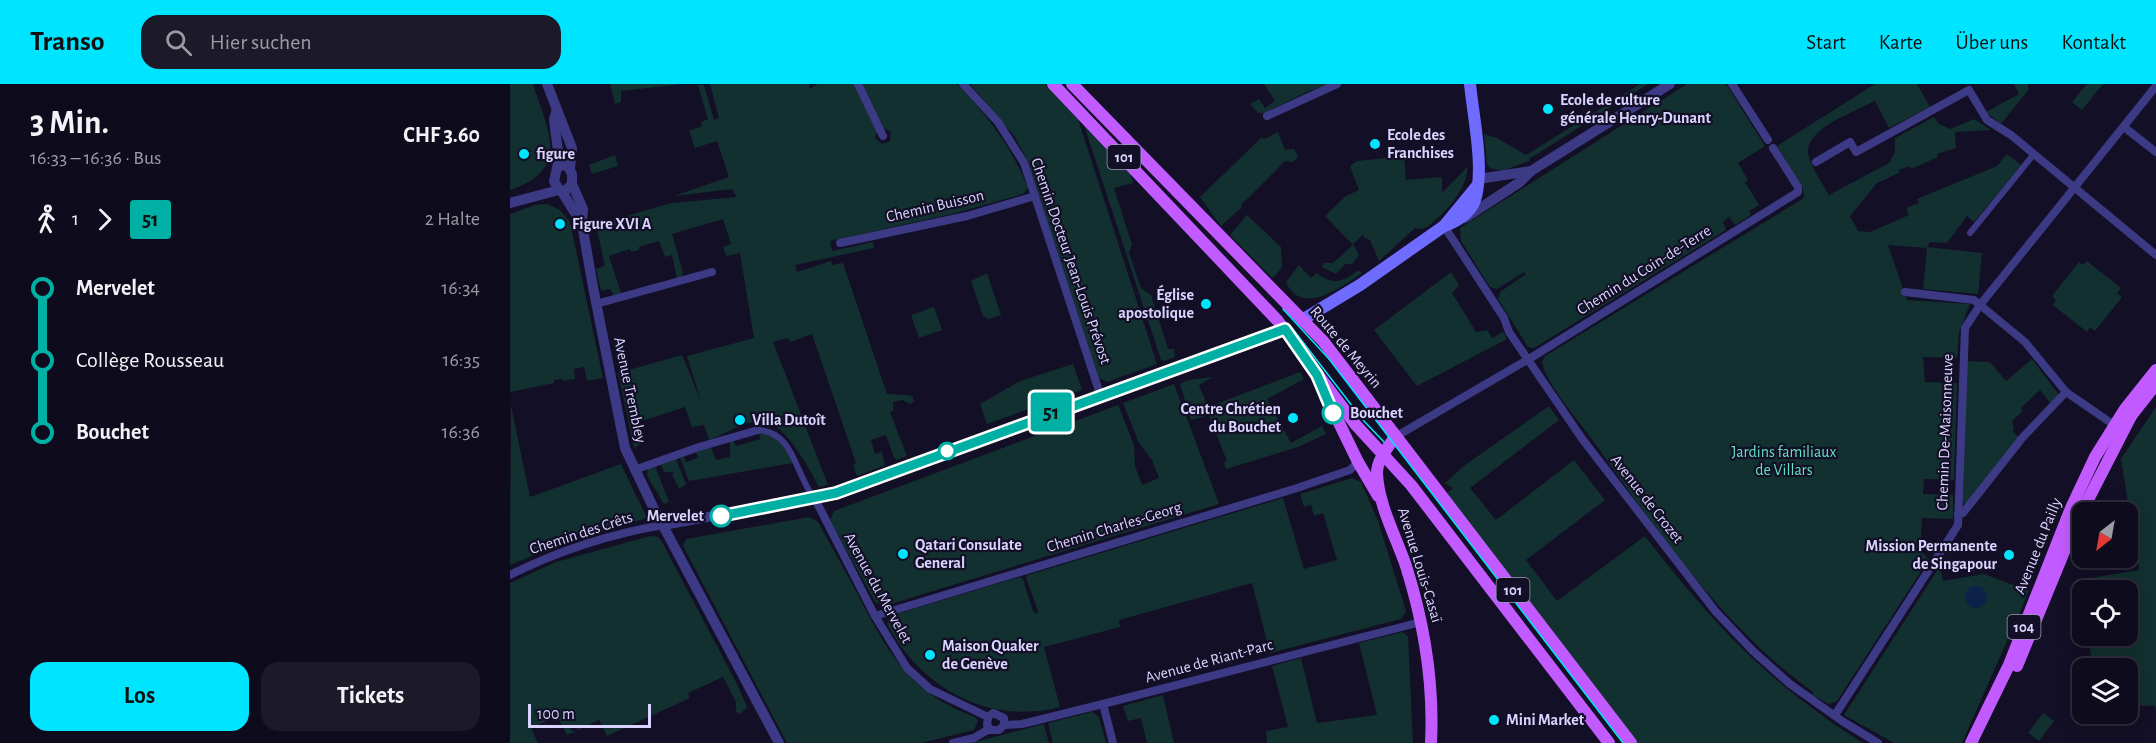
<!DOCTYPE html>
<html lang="de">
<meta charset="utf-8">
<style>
:root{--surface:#0e0b1c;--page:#1c1929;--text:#f1f3f6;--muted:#9b9ba3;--line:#2e2b3b;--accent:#00e5ff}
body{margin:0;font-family:"Alegreya Sans",sans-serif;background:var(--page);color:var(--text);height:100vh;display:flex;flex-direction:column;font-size:22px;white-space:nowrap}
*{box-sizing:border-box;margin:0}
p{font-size:20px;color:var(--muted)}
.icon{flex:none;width:33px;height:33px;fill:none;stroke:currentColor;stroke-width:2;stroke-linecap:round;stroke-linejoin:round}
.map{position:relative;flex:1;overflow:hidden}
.side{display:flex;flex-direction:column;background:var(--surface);width:510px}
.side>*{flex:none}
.badge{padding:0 12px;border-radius:4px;font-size:21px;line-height:39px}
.needle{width:39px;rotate:211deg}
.buttons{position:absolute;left:1562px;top:418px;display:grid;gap:12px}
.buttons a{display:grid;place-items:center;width:66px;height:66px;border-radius:12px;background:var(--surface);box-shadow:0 3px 15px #0003,0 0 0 2px var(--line);font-size:30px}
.scale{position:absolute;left:18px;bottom:15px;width:123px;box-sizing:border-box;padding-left:6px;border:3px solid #d9d4ff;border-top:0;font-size:16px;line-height:21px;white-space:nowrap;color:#d9d4ff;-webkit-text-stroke:4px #130f26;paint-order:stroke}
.map>.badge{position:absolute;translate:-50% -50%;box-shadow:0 0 0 3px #fff}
.legs{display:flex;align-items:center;gap:9px;height:66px;padding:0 30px;font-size:20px}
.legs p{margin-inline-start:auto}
.head{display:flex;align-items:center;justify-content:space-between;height:102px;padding:0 30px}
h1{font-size:33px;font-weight:700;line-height:45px}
.cta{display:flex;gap:12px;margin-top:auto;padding:12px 30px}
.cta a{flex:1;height:69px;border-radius:18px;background:var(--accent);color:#111;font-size:24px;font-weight:700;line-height:69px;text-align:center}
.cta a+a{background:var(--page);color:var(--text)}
ul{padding:0 30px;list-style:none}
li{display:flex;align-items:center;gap:21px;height:72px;font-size:22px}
li i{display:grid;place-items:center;width:9px;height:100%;margin:0 8px;background:currentColor}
li i::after{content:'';width:15px;height:15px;margin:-8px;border:4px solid;border-radius:50%;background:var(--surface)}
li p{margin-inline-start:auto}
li:first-child i{background:linear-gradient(#0000 50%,currentColor 0)}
li:last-child i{background:linear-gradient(currentColor 50%,#0000 0)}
header{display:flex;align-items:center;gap:36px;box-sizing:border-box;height:84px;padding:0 30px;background:var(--accent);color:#111}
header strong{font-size:28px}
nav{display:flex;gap:33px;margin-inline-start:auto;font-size:21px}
.search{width:420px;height:54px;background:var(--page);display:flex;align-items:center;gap:15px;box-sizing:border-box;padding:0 21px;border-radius:18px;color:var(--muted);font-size:22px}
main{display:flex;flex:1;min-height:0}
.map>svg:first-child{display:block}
.green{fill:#12302f}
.water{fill:#0c2248}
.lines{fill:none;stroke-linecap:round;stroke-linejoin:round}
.pedestrian{stroke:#3d3a85;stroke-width:6}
.minor{stroke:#3d3a85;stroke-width:8}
.tertiary{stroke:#3d3a85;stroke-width:10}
.secondary{stroke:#6f6bff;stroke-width:12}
.primary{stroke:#c25bff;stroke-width:12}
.tram{stroke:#00e5ff;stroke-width:1.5}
.line-1-casing{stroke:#fff;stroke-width:14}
.line-1{stroke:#00b0a4;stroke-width:9}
.poi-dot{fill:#00e5ff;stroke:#130f26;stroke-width:2}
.stop-1-dot{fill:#fff;stroke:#00b0a4;stroke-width:3}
.labels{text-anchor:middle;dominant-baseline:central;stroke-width:4.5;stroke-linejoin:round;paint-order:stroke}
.shield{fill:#130f26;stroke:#9e99be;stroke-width:1.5}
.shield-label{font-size:15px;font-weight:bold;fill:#d9d4ff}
.poi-label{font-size:16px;font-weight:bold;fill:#d9d4ff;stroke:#130f26;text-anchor:start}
.street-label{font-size:16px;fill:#d9d4ff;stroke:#130f26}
.stop-label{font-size:16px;font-weight:bold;fill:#d9d4ff;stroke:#130f26;text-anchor:start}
.park-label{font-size:16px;fill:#5fe0c0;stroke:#130f26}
</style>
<header>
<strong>Transo</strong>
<div class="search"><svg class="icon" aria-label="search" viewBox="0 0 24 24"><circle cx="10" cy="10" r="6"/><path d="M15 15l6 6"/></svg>Hier suchen</div>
<nav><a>Start</a><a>Karte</a><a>Über uns</a><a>Kontakt</a></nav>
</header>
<main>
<section class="side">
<div class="head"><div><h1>3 Min.</h1><p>16:33 – 16:36 · Bus</p></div><b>CHF 3.60</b></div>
<div class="legs"><svg class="icon" aria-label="walk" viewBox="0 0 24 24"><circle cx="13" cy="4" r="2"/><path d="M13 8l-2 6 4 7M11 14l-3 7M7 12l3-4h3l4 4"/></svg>1<svg class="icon" aria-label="forward" viewBox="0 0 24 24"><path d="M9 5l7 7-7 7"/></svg><b class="badge" style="background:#00b0a4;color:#111">51</b><p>2 Halte</p></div>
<ul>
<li><i style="color:#00b0a4"></i><b>Mervelet</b><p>16:34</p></li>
<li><i style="color:#00b0a4"></i><span>Collège Rousseau</span><p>16:35</p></li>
<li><i style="color:#00b0a4"></i><b>Bouchet</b><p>16:36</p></li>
</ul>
<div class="cta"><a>Los</a><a>Tickets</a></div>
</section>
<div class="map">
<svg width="1646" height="659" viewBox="0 0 1646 659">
<rect width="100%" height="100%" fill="#130f26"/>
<g class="green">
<path d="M0,0h23c15,48 39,85 -23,106z"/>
<polygon points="100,0 173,0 111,7 111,18 105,20"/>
<path d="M200,0h99l1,5 7,-5h38l22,47 -2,7 7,6 8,-3 1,-9 -8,-4 -21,-44h95c31,32 54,62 71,104l-5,6 -71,20 -122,27 2,10 41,-9 1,6 -79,17 2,7 34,-11 1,4 11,-2 44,131 22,1 4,2 1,5 -4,2 -8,-4 -9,2v9l-3,1 17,44 -10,4 -3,-2 -8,-23 -15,5 4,14 7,-2 3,13 -28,11 -4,-11 3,-2 -44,-129 -22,8 -2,-4 -15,4 55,143 -9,2c-10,-19 -34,-64 -56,-66 -17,-1 -38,13 -54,19l-5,-15 -12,2 -7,-20 -49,16 7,20 -9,5 -16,-75 64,-18 19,46 -14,-45 67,-18 -14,-85 -14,3 -3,-9 8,-3 -8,-25 -51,15 11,39 -2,4 -4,1 -5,-23 -7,2 -6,-16 -20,6v3l-8,2 -1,-3 -21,7 12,37 -7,2 -4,-6 -9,2 -5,-22 9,-3 -9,-41 75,-22 66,-6 -5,-8 -58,7 55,-19 -12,-36 -22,7 -6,-17 13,-5 -1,-4 7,-3 -10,-34h6l10,35 5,-2z"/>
<polygon points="460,0 535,0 568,35 647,280 597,298 589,294 518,78 505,53"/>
<polygon points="754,0 820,0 799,7 754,29 748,29 740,20 749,15 755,24 765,17"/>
<polygon points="1130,0 1138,0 1019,75 1019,77 992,87 980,84 977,80 974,50 987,54 1016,71"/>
<polygon points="1177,0 1216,0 1255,62 1228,79 1238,96 1235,98 1249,121 1239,127 1241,131 1225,141 1219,133 1213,138 1216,146 1024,264 1018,263 988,215 990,208 1016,190 1014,188 987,205 980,203 951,157 950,144"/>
<path d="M1365,0h42l13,23 -41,21 -14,-27c-19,10 -75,29 -66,56 4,13 13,26 20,38l60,-32 6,-11v-14l39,-21 5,7 11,5 24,-10 17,11 -36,2 1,16 -19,6 1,3 -27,12 -2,-3 -10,4v3l-22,10 -27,33 8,15 12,1 39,-17 -3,-7 13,-5 -2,-4 80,-33 10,-12 14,11 -47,57 -7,-6 -20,27 -17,-1 -3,5 55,6 -4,41 -55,-5 4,-41 -39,-3 19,55 63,4 -11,28 -2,26 -34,-1 2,25 32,1 -3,97 -30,-1 -1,15 30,1v24l-31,-1 -2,33 9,8 -92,142 -8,3 -17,-9 1,-3c-92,-66 -159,-166 -225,-258 -13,-18 -42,-51 -46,-72l3,-6 259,-158 -1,-9 -26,-43z"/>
<polygon points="1504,0 1517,0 1519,5 1491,40 1476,28 1509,10"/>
<polygon points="1577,0 1593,0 1572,26 1562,18"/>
<polygon points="574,41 620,88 623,99 604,104 622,161 619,169 631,204 641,211 658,265 664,265 665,273 654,277 651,276"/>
<polygon points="768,48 775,66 784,65 788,73 783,78 775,77 731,121 732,123 711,142 690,113 752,53 755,55"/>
<polygon points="105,71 108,82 82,90 79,81"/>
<path d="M894,72l2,24 36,-3v16l26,-27c-3,27 -21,45 -41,61l-5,2 -7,-1 -36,33 -9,-21 -7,-3 1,-3 -11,10 6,11 -7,9h-7l-9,10 -14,-7 1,-4h10l20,-18 -28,-29 21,-20 13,-6 -9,-24 7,-5z"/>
<polygon points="37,120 50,126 60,138 93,294 77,297 74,283 64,285 65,295 53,297 52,295 44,296 44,299 0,308 0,130 25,121"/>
<polygon points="737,131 771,163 772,183 764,193 761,193 720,151"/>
<polygon points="1577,177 1611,204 1607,209 1612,213 1585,247 1580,243 1577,248 1543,221 1546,216 1542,212 1569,178 1573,181"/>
<path d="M789,181l12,13 6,-5c15,13 28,9 41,-3l4,3c-20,14 -61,44 -76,9z"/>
<polygon points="941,188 949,201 942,209 966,248 977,246 982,254 993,248 997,255 907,302 864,246"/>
<polygon points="477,189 491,231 479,235 473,232 461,197"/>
<polygon points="424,223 432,246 409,254 401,231"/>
<polygon points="1522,275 1549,311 1541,320 1530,306 1511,324 1513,327 1502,337 1504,345 1502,347 1509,353 1457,420 1453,419 1457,277 1480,278 1496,297"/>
<polygon points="563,280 572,306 477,340 470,320 510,297"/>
<polygon points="790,288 794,295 757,315 781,359 812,342 816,350 788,363 716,385 714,378 717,377 699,331 681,336 670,300 678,296 703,293 689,301 698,323"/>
<polygon points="664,300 709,420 374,522 365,518 320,436 324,427 608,321 624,361 625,382 632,401 649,394 642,376 629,359 613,319"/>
<polygon points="1,322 20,413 111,380 137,434 56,458 0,481"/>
<path d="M1039,322l10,14 -89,68 26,32 78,-60 31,40 -79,60 31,41 88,-65c68,88 123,147 218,207h-227l-191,-248 8,-7 -8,-5 20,-18z"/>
<polygon points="1646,323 1646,626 1645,622 1617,621 1617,585 1583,585 1578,552 1617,552 1617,507 1572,507 1572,515 1569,496 1629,486 1611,375"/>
<path d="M249,348c19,3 26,15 34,31l-104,18 -9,-23 4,-1 2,5 12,-4 -2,-6 15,-5 5,13 14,-3v-15l3,-2 3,6 24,-7z"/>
<polygon points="166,375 176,400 169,405 162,390 164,388 154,388 151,380"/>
<polygon points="145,382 159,418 154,420 137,392 138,384"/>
<path d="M842,394l9,4 17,39 28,90 -5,8 -131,34 -18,-70 -133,37 1,7 -76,20 16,60c-72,19 -140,-20 -173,-83l3,-8 130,-39 3,2 10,32 3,3 2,-3 -12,-33 2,-3 255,-77 21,71 33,-9 -14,-47 -9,3 -3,-11 -7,2 -4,-13z"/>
<path d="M299,433l9,5c13,24 27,48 40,73 30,58 52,98 117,122l3,4 -4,9 -53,13h-134l-104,-197 3,-7z"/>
<polygon points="140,452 148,453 152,458 228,602 237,623 230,630 226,628 226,618 213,593 178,609 180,614 97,652 89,636 68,646 64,641 60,644 62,647 66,647 57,651 47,632 21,644 28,659 0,659 0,499 46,478"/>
<polygon points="1430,482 1433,497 1474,490 1519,507 1452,659 1384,659 1334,631"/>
<polygon points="892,548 898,552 903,659 757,659 756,647 778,643 762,582 791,574 807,639 867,631 849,559"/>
<polygon points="653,611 664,659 637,659 631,634 618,637 613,622"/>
<polygon points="582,628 589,633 596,659 543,659 538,639"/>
<polygon points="1533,629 1544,637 1529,657 1518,649"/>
<polygon points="534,640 539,659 461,659"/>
</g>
<circle class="water" cx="1466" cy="513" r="11"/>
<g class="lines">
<g class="pedestrian">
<polyline points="1460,149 1524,70"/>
<path d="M248,346c37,2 37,46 57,69"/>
</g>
<g class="minor">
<polyline points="348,0 373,52"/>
<polyline points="453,0 488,38 514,79 590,310"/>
<polyline points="1222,0 1258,56"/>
<polyline points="757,32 827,0"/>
<polyline points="1614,43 1646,68"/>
<polyline points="1306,78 1340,58 1346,68 1459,6 1477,36 1501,51 1646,171"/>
<polyline points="934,142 994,234 999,248 1073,356 1206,528 1243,567 1280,600 1332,637 1368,659"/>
<polyline points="330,159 457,132 525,112"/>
<polyline points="1395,208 1464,216 1515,258 1556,308 1604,341"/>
<polyline points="86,220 202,188"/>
<polyline points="885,353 1019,275 1288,108 1288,103 1263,64"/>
<polyline points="124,386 189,363 248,346"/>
<polyline points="305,415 365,532 397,584 420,605 478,633"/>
<polyline points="1448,430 1453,429 1513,353 1556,308"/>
<path d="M0,491c48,-24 100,-41 153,-50"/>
<polyline points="365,532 784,405 840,386 848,378"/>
<polyline points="593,620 603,659"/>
<polyline points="1325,631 1448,441 1455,244 1470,221 1646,2"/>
<polyline points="478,633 477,641 481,646 489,646 494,641"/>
<polyline points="478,633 483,629 494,634 494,641"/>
<polyline points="494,641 512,640 593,620 911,538"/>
<polyline points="443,659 464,654 479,645"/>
</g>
<g class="tertiary">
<polyline points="37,0 62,64 60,84"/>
<polyline points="46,28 44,36 49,75 44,97 49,106 55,107 62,100 62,90 58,82 49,81"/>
<polyline points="968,95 1021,87"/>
<polyline points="62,100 73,125 72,140 83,203 115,364 143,423 269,659"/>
<polyline points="52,108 72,140"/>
<polyline points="0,119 49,106"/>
<polyline points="955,134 1010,98 1021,87 1160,0"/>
<polyline points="153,441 316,412 775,245"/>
</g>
<g class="secondary">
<polyline points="934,142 966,103"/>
<path d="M792,236l58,-35 84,-59c12,-4 27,-13 31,-26 10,-31 -2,-84 -5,-116"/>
</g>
<g class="primary">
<polyline points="543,0 768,237 845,340 901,401 1099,659"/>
<polyline points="562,0 813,257 1121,659"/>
<polyline points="814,308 848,378 868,412"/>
<polyline points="1617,337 1646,300"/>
<path d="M885,353c-7,10 -18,23 -18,36 1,31 19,64 29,93 18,57 28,117 25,177"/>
<polyline points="1507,582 1565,441 1621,332"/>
<polyline points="1461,659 1499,581 1561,424 1585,373 1615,325 1646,286"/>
</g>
<g class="tram">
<polyline points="773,225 819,275 1113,659"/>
<polyline points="782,244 853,336 874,358"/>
</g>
</g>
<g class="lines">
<g class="line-1-casing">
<polyline id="line-1" points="211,432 326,409 775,245 807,291 823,329"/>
</g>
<use href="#line-1" class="line-1"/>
</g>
<g class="poi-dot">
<circle cx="1038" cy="25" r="6"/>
<circle cx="865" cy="60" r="6"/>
<circle cx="14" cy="70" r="6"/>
<circle cx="50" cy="140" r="6"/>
<circle cx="696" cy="220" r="6"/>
<circle cx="783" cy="334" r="6"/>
<circle cx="230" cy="336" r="6"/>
<circle cx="393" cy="470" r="6"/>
<circle cx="1499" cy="471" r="6"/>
<circle cx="420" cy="571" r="6"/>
<circle cx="984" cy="636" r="6"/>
</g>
<g class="stop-1-dot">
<circle cx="823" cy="329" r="10"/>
<circle cx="437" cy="367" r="8"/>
<circle cx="211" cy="432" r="10"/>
</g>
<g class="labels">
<g class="shield">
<rect x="597.5" y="61" width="33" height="24" rx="4.5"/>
<rect x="986.5" y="494" width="33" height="24" rx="4.5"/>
<rect x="1497.5" y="531" width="33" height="24" rx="4.5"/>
</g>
<g class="shield-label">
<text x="614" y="73">101</text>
<text x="1003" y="506">101</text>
<text x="1514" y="543">104</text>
</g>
<g class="poi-label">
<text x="1050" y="16">Ecole de culture<tspan x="1050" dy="18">générale Henry-Dunant</tspan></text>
<text x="877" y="51">Ecole des<tspan x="877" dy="18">Franchises</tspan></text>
<text x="26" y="70">figure</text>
<text x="62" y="140">Figure XVI A</text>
<text x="684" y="211" text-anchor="end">Église<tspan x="684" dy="18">apostolique</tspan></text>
<text x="771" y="325" text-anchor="end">Centre Chrétien<tspan x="771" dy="18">du Bouchet</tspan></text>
<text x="242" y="336">Villa Dutoît</text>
<text x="405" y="461">Qatari Consulate<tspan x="405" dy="18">General</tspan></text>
<text x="1487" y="462" text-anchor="end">Mission Permanente<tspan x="1487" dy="18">de Singapour</tspan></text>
<text x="432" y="562">Maison Quaker<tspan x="432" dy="18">de Genève</tspan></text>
<text x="996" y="636">Mini Market</text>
</g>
<g class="street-label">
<text transform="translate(425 122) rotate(-13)">Chemin Buisson</text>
<text transform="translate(561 177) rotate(71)">Chemin Docteur Jean-Louis Prévost</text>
<text transform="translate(1134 186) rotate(-32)">Chemin du Coin-de-Terre</text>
<text transform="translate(836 263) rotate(50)">Route de Meyrin</text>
<text transform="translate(120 306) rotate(78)">Avenue Trembley</text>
<text transform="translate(1435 348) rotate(-88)">Chemin De-Maisonneuve</text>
<text transform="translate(1137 415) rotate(52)">Avenue de Crozet</text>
<text transform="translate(604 443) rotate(-17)">Chemin Charles-Georg</text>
<text transform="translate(71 449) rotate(-18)">Chemin des Crêts</text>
<text transform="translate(1528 462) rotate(-68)">Avenue du Pailly</text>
<text transform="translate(910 481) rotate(73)">Avenue Louis-Casaï</text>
<text transform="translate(368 504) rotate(61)">Avenue du Mervelet</text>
<text transform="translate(699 577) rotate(-15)">Avenue de Riant-Parc</text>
</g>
<g class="stop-label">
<text x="840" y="329">Bouchet</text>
<text x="194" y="432" text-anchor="end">Mervelet</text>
</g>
<g class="park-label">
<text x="1274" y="368">Jardins familiaux<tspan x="1274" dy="18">de Villars</tspan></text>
</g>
</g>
</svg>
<div class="buttons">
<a><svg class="needle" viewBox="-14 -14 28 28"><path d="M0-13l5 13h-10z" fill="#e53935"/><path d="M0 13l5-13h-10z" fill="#9b9ba3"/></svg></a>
<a><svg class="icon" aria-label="locate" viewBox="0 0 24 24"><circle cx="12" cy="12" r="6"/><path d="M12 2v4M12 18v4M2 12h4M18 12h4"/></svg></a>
<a><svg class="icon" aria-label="layers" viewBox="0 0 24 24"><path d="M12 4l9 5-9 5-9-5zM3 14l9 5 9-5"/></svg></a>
</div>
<div class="scale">100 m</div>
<b class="badge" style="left:541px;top:328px;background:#00b0a4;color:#111">51</b>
</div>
</main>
